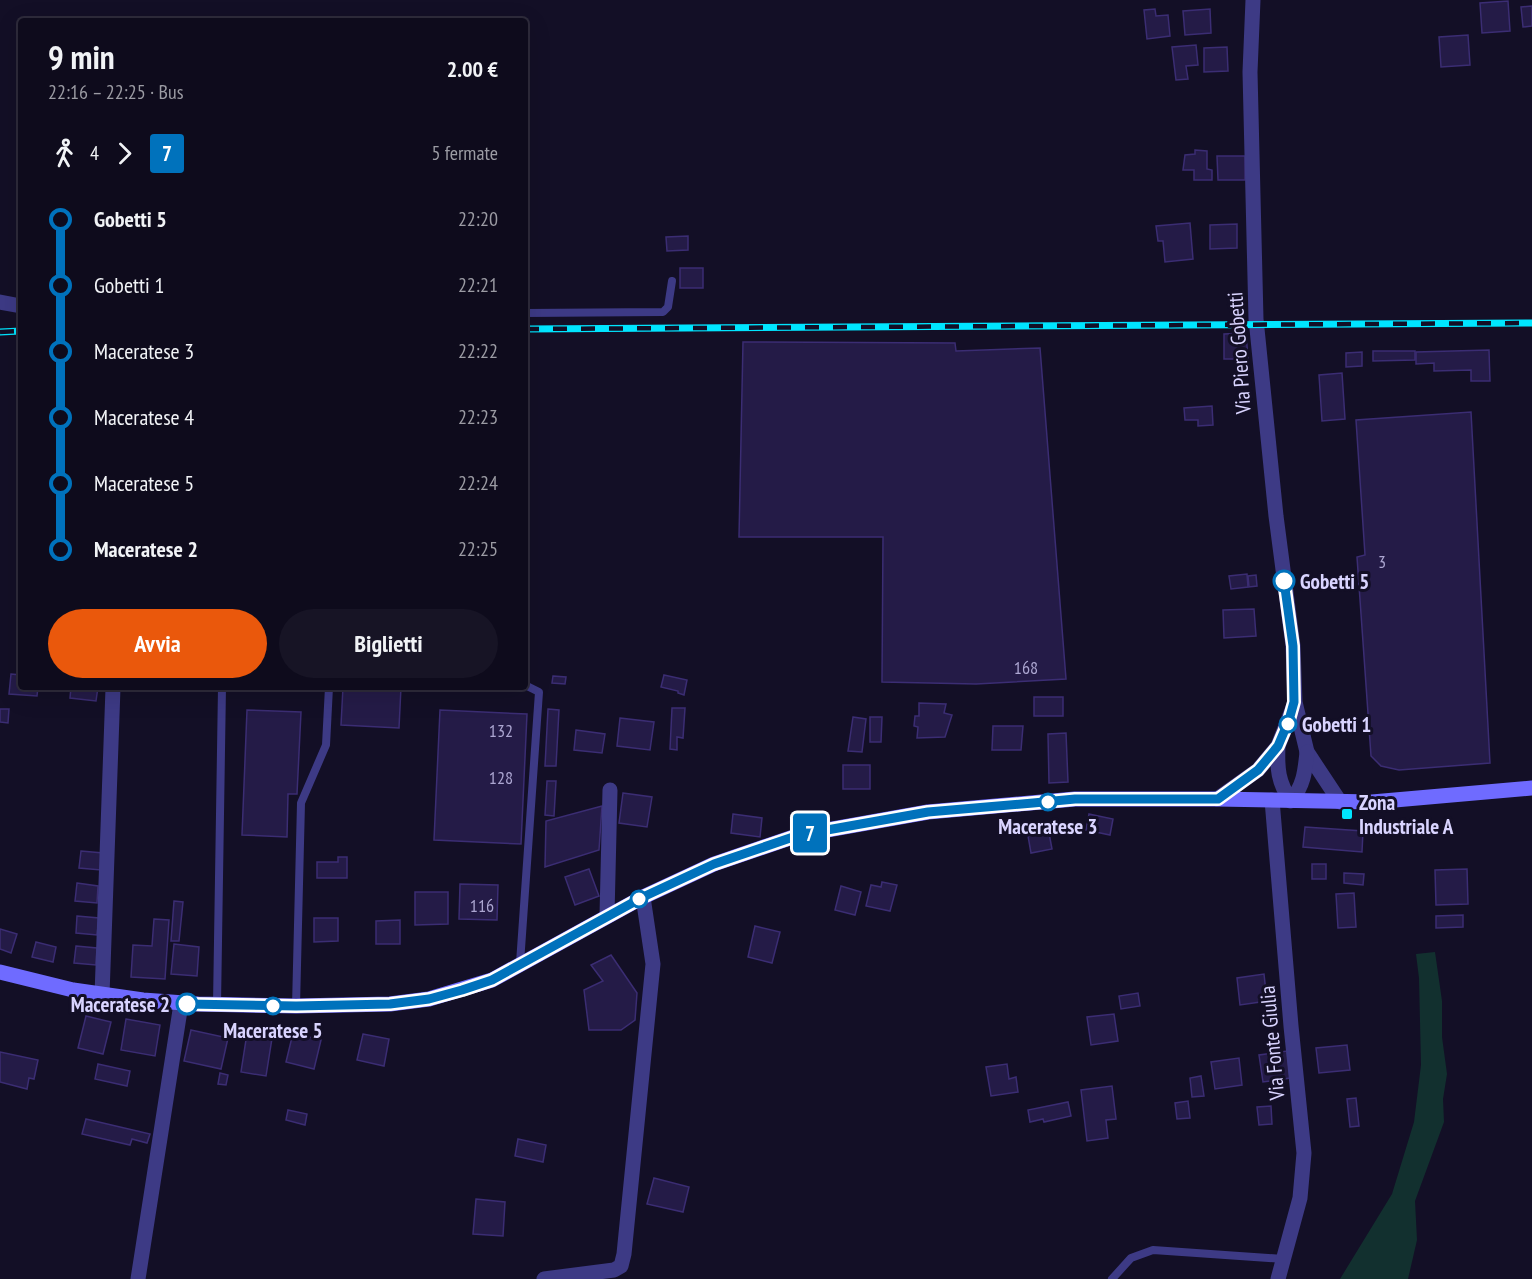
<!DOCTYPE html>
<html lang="it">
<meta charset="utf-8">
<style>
:root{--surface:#0e0b1c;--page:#171425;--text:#f1f3f6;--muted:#9b9ba3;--line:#2e2b3b;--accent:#ea580c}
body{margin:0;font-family:"PT Sans Narrow",sans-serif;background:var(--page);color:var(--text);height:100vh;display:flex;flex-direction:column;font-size:22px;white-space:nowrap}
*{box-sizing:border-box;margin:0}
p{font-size:20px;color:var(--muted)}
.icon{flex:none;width:33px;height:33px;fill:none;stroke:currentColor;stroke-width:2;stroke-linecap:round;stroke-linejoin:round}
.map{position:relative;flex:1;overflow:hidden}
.drawer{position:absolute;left:18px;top:18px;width:510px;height:672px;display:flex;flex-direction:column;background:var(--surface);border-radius:6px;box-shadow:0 6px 24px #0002,0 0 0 2px var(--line)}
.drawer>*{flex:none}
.badge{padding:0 12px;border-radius:4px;font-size:21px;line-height:39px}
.map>.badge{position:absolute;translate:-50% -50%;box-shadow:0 0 0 3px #fff}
.legs{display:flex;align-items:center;gap:9px;height:66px;padding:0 30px;font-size:20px}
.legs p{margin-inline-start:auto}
.head{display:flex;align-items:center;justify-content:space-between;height:102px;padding:0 30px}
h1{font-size:33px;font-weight:700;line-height:45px}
.primary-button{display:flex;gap:12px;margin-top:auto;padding:12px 30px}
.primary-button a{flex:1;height:69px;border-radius:36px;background:var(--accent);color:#fff;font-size:24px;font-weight:700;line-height:69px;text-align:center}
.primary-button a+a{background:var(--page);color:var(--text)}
ul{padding:0 30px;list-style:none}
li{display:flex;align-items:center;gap:21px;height:66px;font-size:22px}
li i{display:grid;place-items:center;width:9px;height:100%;margin:0 8px;background:currentColor}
li i::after{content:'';width:15px;height:15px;margin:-8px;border:4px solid;border-radius:50%;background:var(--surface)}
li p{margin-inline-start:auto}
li:first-child i{background:linear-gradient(#0000 50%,currentColor 0)}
li:last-child i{background:linear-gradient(currentColor 50%,#0000 0)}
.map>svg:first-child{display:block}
.green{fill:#12302f}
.building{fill:#241b47;stroke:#3b2d73;stroke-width:1.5}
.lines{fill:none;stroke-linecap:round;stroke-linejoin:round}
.service{stroke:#3d3a85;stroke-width:8}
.minor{stroke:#3d3a85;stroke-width:15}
.tertiary{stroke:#3d3a85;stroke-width:15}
.secondary{stroke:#6f6bff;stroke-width:15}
.rail-casing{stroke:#00e5ff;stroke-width:7}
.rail{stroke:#130f26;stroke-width:4.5;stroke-dasharray:14;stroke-linecap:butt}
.line-1-casing{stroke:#fff;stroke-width:14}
.line-1{stroke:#0072bc;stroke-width:9}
.stop-1-dot{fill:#fff;stroke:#0072bc;stroke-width:3}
.poi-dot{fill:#00e5ff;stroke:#130f26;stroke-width:2}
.labels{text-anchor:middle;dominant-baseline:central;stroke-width:6;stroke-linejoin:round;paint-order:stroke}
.number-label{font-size:18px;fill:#aca6d1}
.street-label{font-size:21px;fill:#d9d4ff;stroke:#130f26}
.stop-label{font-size:21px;font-weight:bold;fill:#d9d4ff;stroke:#130f26;text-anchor:start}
.poi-label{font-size:21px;font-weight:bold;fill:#d9d4ff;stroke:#130f26;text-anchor:start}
</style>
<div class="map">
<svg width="1532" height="1279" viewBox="0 0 1532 1279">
<rect width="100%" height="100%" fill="#130f26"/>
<polygon class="green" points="1435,952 1442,1001 1442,1037 1447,1074 1443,1099 1444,1122 1415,1201 1417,1240 1408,1279 1340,1279 1392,1194 1414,1122 1421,1065 1419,978 1416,954"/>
<g class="building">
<polygon points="1508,1 1510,31 1482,33 1480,3"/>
<polygon points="1532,6 1532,26 1523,27 1521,7"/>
<polygon points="1155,9 1156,16 1168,15 1170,36 1147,39 1144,10"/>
<polygon points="1210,9 1211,33 1185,35 1183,11"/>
<polygon points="1468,35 1470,65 1441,67 1439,37"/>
<polygon points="1196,45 1198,65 1186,66 1188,79 1176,80 1172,47"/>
<polygon points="1227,47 1228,71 1204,72 1204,48"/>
<polygon points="1195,150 1207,151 1207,169 1212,170 1212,180 1194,180 1194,170 1183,170 1185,155 1195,154"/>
<polygon points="1217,156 1245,156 1245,180 1218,180"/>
<polygon points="1190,223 1193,259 1165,262 1163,241 1158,241 1156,226"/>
<polygon points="1237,224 1237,248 1210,249 1210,225"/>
<polygon points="688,236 688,250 667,251 666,237"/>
<rect x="680" y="268" width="23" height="20"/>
<polygon points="1246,333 1248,359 1224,359 1224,334"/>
<polygon points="743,342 955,343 956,351 1040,348 1066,679 976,684 882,682 883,537 739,537"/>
<polygon points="1489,350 1490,381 1471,381 1471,370 1434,371 1434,363 1416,364 1416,352"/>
<polygon points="1373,351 1415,351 1415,360 1373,361"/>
<polygon points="1362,352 1362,366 1346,367 1346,353"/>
<polygon points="1342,373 1345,419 1322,421 1319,375"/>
<polygon points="1212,406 1213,425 1198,426 1198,420 1185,420 1184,408"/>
<polygon points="1471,412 1490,763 1399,770 1381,766 1371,756 1357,557 1365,555 1356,420"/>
<polygon points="1247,574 1248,587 1231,589 1229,576"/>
<polygon points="1256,575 1257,586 1249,587 1248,576"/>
<polygon points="1254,609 1256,636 1224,638 1223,610"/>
<polygon points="11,674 21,675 21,687 38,687 37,696 9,694"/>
<polygon points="664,675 687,680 684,695 678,693 678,691 661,687"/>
<polygon points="553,676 566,677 565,684 552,683"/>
<polygon points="71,687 98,687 96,701 70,698"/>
<polygon points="234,687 256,687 256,691 234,689"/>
<polygon points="343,687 401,687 399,728 341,725"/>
<rect x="1034" y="697" width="29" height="19"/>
<polygon points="919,703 946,704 944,713 952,715 945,737 917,738 918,727 914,726 915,716 919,716"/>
<polygon points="672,708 685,708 683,738 677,737 677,750 670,749"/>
<polygon points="0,709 9,709 8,723 0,722"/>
<polygon points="548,709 559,710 556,766 545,766"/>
<polygon points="247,710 301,712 297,794 288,794 287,837 242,835"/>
<polygon points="440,710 527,714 521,844 434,840"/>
<polygon points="853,717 866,719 862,752 848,751"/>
<polygon points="870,717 882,717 881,742 870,742"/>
<polygon points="620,718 654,722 650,750 617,746"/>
<polygon points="993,726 1023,726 1021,750 992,750"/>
<polygon points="576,730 605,734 602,753 574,750"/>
<polygon points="1066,733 1068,782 1049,783 1048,734"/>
<rect x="843" y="765" width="27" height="24"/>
<polygon points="547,781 556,781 554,816 545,815"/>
<polygon points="623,793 652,797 647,827 619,823"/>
<polygon points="602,806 599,850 545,867 546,821"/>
<polygon points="733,814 762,818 760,837 731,833"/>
<polygon points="1089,814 1113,819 1110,835 1086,830"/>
<polygon points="1305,827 1363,831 1362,852 1303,847"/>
<polygon points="1049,833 1052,849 1031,853 1028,836"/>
<polygon points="81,851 103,853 101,870 79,868"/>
<polygon points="338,857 347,857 347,878 317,878 317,862 338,862"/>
<rect x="1312" y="864" width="14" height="15"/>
<polygon points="589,869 599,896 575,905 565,877"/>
<polygon points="1467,869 1468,904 1436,905 1435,870"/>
<polygon points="1344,873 1364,874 1363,885 1344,883"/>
<polygon points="882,882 897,885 890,911 866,906 871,885 881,887"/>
<polygon points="77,883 98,886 97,903 75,901"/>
<polygon points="460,884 498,885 497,920 459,919"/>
<polygon points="841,886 861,892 855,915 835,910"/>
<polygon points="415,892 448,892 448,924 415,925"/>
<polygon points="1354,893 1356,927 1338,928 1336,894"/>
<polygon points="174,901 183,902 179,941 171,941"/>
<polygon points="1463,915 1463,927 1436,928 1436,916"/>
<polygon points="77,916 99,918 97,935 76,933"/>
<polygon points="314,918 338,918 338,941 314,942"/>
<polygon points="154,919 169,920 165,979 131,977 133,945 152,946"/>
<polygon points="400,920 400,944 376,944 376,921"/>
<polygon points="755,926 780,932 772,963 748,957"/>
<polygon points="0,929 17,934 11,953 0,949"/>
<polygon points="36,942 56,947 53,962 32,957"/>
<polygon points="174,944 199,947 197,976 171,974"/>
<polygon points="76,946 97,948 96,965 74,963"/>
<polygon points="611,955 637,993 635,1020 621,1030 589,1030 584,990 603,981 591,965"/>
<polygon points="1264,974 1267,1001 1240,1005 1237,978"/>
<polygon points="1138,993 1140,1006 1121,1009 1119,996"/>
<polygon points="1114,1014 1118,1041 1091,1045 1087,1017"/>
<polygon points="86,1016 111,1022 103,1054 78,1048"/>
<polygon points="126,1019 160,1025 155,1056 121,1050"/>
<polygon points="248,1027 273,1032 266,1076 241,1072"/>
<polygon points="191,1030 228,1038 221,1069 184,1061"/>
<polygon points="293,1033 321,1040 314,1069 286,1062"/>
<polygon points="363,1034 389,1039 384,1066 357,1060"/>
<polygon points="1347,1045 1350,1070 1319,1073 1316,1048"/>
<polygon points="1287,1051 1290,1078 1263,1082 1259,1055"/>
<polygon points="0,1052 38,1060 34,1079 29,1078 27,1089 0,1082"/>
<polygon points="1239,1058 1242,1085 1215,1089 1211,1062"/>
<polygon points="98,1064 130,1071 127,1086 95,1079"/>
<polygon points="1007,1064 1009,1079 1016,1077 1018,1092 991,1096 986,1067"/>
<polygon points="220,1073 228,1075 226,1085 218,1084"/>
<polygon points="1201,1076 1204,1096 1192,1097 1190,1078"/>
<polygon points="1112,1086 1116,1119 1106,1120 1108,1138 1087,1141 1081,1090"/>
<polygon points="1356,1098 1359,1126 1350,1127 1347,1099"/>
<polygon points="1188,1101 1190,1118 1177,1119 1175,1103"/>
<polygon points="1068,1102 1071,1116 1044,1122 1043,1119 1030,1122 1028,1110"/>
<polygon points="1271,1106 1272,1124 1259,1125 1257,1107"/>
<polygon points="288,1110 307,1114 305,1125 286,1120"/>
<polygon points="86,1119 150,1134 147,1143 132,1139 130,1145 82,1134"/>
<polygon points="518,1139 546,1145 543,1162 515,1156"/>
<polygon points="654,1178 689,1187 683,1212 647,1204"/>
<polygon points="476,1199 505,1202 503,1236 473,1234"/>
</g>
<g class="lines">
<g class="service">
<polyline points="525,313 663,312 668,307 672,281"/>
<polyline points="520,963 539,692 525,685"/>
<polyline points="217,1005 222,687"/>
<polyline points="296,1006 301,803 326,745 329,687"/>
<polyline points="1112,1279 1131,1258 1153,1250 1283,1259"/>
</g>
<g class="minor">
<polyline points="0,302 21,306"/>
<polyline points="1272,800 1291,1026 1304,1153 1300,1198 1278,1279"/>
<polyline points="607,915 610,790"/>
<polyline points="102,995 113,688"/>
<polyline points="138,1279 181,1004"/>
<polyline points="544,1279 614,1270 621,1266 624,1254 653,964 643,897"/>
</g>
<g class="tertiary">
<polyline points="1253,0 1250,72 1256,319 1276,516 1293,646 1295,702 1307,752 1340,802"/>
<path d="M1278,746c-1,22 0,37 13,55 13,-16 14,-30 16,-49"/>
<polyline points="1217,799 1258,770 1278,746 1294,705"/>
</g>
<polyline class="secondary" points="0,972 73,990 143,1000 198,1004 296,1006 390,1004 429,999 492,980 643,897 714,864 799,835 928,812 1075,799 1217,799 1372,802 1532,788"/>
<g class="rail-casing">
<g id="rail">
<polyline points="525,329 1532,323"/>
<polyline points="0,332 21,331"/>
</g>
</g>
<use href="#rail" class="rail"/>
</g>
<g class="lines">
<g class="line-1-casing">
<polyline id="line-1" points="187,1004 296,1006 390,1004 429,999 462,990 492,980 643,897 714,864 799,835 928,812 1033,803 1075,799 1218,799 1258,770 1278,746 1289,720 1294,702 1293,646 1284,581"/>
</g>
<use href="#line-1" class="line-1"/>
</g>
<g class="stop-1-dot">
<circle cx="1284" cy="581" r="10"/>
<circle cx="1288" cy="724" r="8"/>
<circle cx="1048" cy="802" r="8"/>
<circle cx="639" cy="899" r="8"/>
<circle cx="187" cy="1004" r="10"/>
<circle cx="273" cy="1006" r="8"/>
</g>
<rect class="poi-dot" x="1341" y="808" width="12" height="12" rx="3"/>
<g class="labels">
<g class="number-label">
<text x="1382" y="561">3</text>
<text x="1026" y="667">168</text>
<text x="501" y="730">132</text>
<text x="501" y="777">128</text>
<text x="482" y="905">116</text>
</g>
<g class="street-label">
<text transform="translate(1239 353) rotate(-94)">Via Piero Gobetti</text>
<text transform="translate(1272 1043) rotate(-95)">Via Fonte Giulia</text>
</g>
<g class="stop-label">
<text x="1300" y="581">Gobetti 5</text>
<text x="1302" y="724">Gobetti 1</text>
<text x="1048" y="826" text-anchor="middle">Maceratese 3</text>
<text x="170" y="1004" text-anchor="end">Maceratese 2</text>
<text x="273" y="1030" text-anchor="middle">Maceratese 5</text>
</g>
<g class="poi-label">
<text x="1359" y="802">Zona<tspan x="1359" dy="24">Industriale A</tspan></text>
</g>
</g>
</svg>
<b class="badge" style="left:810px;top:833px;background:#0072bc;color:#fff">7</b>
<section class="drawer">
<div class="head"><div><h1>9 min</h1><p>22:16 – 22:25 · Bus</p></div><b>2.00 €</b></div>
<div class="legs"><svg class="icon" aria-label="walk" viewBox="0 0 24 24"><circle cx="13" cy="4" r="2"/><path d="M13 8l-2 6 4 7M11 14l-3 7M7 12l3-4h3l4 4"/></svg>4<svg class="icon" aria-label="forward" viewBox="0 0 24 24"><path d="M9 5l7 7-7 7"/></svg><b class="badge" style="background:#0072bc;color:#fff">7</b><p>5 fermate</p></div>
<ul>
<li><i style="color:#0072bc"></i><b>Gobetti 5</b><p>22:20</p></li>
<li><i style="color:#0072bc"></i><span>Gobetti 1</span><p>22:21</p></li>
<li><i style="color:#0072bc"></i><span>Maceratese 3</span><p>22:22</p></li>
<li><i style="color:#0072bc"></i><span>Maceratese 4</span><p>22:23</p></li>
<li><i style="color:#0072bc"></i><span>Maceratese 5</span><p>22:24</p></li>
<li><i style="color:#0072bc"></i><b>Maceratese 2</b><p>22:25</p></li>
</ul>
<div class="primary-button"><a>Avvia</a><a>Biglietti</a></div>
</section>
</div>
